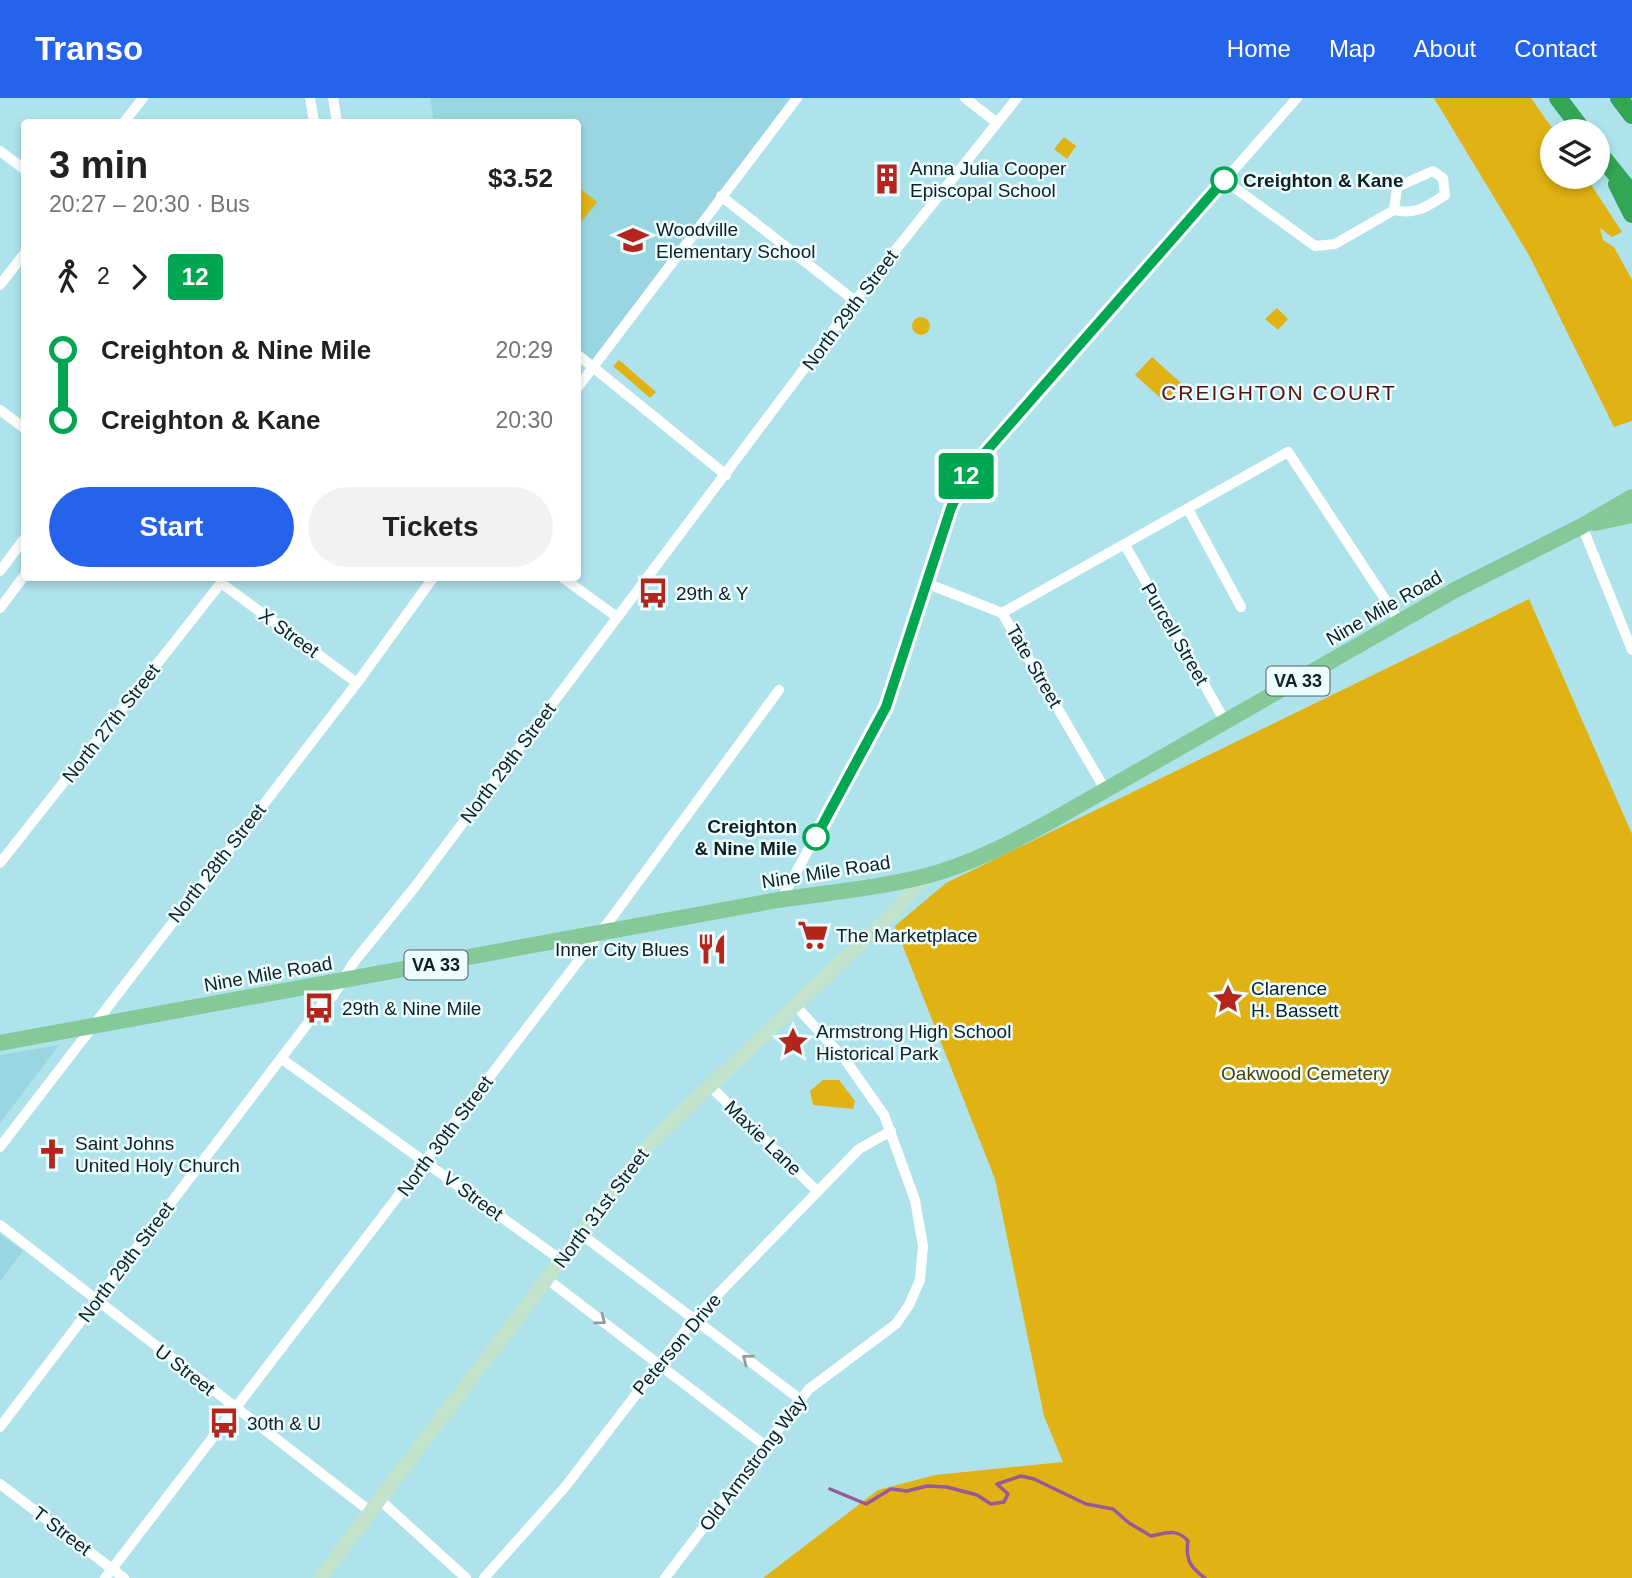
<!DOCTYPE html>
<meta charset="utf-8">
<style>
:root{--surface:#fff;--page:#f2f2f2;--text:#202124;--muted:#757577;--accent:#2563eb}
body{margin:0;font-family:Helvetica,sans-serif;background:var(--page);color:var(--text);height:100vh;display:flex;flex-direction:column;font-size:26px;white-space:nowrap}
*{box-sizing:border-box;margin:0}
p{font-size:23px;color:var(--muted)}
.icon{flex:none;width:38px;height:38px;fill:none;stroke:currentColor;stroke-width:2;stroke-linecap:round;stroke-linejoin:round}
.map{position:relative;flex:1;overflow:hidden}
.side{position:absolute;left:21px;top:21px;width:560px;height:462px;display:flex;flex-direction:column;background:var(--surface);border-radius:7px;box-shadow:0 4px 10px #0003}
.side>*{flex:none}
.badge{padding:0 14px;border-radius:5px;font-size:24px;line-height:46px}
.tools{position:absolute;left:1540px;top:21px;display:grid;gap:14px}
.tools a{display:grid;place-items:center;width:70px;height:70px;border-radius:50%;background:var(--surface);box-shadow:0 4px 10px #0003;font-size:35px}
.map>.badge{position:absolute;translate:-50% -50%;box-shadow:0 0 0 4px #fff}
.legs{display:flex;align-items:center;gap:10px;height:77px;padding:0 28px;font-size:23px}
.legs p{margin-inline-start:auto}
.overview{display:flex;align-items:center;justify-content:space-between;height:119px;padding:0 28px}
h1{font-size:38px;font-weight:600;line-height:52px}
.action{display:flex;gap:14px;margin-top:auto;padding:14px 28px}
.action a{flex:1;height:80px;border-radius:42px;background:var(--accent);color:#fff;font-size:28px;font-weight:600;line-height:80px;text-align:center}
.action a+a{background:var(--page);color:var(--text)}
ul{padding:0 28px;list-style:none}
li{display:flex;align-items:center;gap:24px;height:70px;font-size:26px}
li i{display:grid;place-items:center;width:10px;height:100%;margin:0 9px;background:currentColor}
li i::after{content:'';width:18px;height:18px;margin:-9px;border:5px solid;border-radius:50%;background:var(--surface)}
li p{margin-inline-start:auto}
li:first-child i{background:linear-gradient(#0000 50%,currentColor 0)}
li:last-child i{background:linear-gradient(currentColor 50%,#0000 0)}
header{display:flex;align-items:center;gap:42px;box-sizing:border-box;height:98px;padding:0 35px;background:var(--accent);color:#fff}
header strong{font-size:33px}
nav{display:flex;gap:38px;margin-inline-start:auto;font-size:24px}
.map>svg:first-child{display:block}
.built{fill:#99d6e1}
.green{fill:#e0b213}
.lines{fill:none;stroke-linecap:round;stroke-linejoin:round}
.stream{stroke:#97599a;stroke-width:3.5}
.street{stroke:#fff;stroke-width:10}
.secondary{stroke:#c2e4cc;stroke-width:14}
.primary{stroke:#85c999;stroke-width:16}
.highway{stroke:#34a555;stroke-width:18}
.oneway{stroke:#929b9c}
.line-1-casing{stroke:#fff;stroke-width:16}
.line-1{stroke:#00a651;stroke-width:10}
.stop-1-dot{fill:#fff;stroke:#00a651;stroke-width:3.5}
.labels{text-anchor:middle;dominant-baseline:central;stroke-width:5;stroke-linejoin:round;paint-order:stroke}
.shield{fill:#edfcff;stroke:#506366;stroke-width:2}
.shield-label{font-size:18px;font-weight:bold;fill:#0c2124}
.poi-label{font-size:19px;fill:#0c2124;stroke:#edfcff;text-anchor:start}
.stop-label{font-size:19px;font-weight:bold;fill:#0c2124;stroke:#edfcff;text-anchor:start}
.street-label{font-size:19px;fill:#0c2124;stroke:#edfcff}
.park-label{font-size:19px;fill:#534000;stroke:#edfcff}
.neighbourhood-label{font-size:21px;letter-spacing:2px;fill:#56120c;stroke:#edfcff}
</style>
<header>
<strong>Transo</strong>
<nav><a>Home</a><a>Map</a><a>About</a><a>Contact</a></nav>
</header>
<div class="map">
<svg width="1632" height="1480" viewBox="0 0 1632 1480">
<rect width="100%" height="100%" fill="#aee3ec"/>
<g class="built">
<polygon points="430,0 796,0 591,269 578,259 578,24 434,24"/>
<polygon points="59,947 0,1025 0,957"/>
<polygon points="0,1136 23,1153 0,1183"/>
</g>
<g class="green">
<polygon points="1434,0 1531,0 1554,33 1552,79 1586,79 1622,134 1612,139 1600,130 1603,142 1614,149 1632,182 1632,323 1614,329 1530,159"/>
<polygon points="1064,39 1076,48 1067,61 1054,51"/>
<polygon points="578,89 597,104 578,128"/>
<polygon points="1277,210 1288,221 1278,232 1265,221"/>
<circle cx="921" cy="228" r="9"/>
<polygon points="1152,259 1182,286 1165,304 1135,277"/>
<polygon points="619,262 656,294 650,300 613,268"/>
<polygon points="1529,501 1632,736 1632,1480 763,1480 878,1392 935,1377 1063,1364 1044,1318 995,1081 895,828 946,785"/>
<polygon points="823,982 839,982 855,1003 853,1011 813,1007 810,993"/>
</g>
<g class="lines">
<path class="stream" d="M830,1391l36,15 25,-15 16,2 20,-5 20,1 30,8 14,9 13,-2 4,-8 -11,-10 24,-8 13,3 52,25 27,5 16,14 22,13c15,-3 26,-8 37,5 -3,19 3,27 17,37"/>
<g class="street">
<polyline points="310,0 314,24"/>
<polyline points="333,0 337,24"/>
<polyline points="965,0 996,24"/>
<polyline points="124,24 143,0"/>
<polyline points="0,53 24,71"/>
<path d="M1224,82l91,66 20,-2 59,-34c21,5 33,-3 51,-15l-2,-17 -10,-7 -36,16 -3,23"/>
<polyline points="721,98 855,203"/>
<polyline points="0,187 24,156"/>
<polyline points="578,257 726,377"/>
<polyline points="578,289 797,0"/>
<polyline points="0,312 24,330"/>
<polyline points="1188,411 1241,509"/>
<polyline points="1582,428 1632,552"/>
<polyline points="1125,447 1226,625"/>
<polyline points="0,473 24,441"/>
<polyline points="563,480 617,519"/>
<polyline points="926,485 1002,515 1106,693"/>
<polyline points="0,510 24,478"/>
<polyline points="1002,515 1288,354 1400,524"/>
<polyline points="0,765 221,485 357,585"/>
<polyline points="781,802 886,609 952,408 968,375 1297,0"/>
<polyline points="282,961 561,1162"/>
<polyline points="709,987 816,1092"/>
<polyline points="0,1049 357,585 433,480"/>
<polyline points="0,1127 371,1414"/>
<polyline points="581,1136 801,1302"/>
<polyline points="547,1181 767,1349"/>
<polyline points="0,1329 324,904 333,898 354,864 414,790 855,203 1017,0"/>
<polyline points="0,1386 124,1480"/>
<polyline points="380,1402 466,1480"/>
<polyline points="105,1480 613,818 779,592"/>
<polyline points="484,1480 565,1389 694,1221 859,1051 891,1033"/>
<polyline points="665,1480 809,1291 896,1226 909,1207 920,1182 923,1148 915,1102 884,1017 846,963 795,907"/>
</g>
<polyline class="secondary" points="320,1480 650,1045 895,813 925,778"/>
<g class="primary">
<polyline points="1595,425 1632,417"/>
<path d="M0,945l778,-143c49,-7 100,-12 148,-24 45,-12 87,-34 127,-56l402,-230 127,-64 50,-29"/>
</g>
<g class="highway">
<polyline points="1558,0 1583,33"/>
<polyline points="1619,0 1632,17"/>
<polyline points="1598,54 1632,96"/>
<polyline points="1617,86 1632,116"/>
</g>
</g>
<defs><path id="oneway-chevron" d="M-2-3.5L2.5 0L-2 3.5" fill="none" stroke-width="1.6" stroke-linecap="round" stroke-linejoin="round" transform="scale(1.75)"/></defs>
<g class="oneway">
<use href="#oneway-chevron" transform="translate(601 1222) rotate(37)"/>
<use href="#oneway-chevron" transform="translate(747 1261) rotate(-143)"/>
</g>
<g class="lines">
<g class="line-1-casing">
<polyline id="line-1" points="816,739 886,609 951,410 968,374 1224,82"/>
</g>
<use href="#line-1" class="line-1"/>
</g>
<defs>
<g id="building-bare" transform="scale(2.415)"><path d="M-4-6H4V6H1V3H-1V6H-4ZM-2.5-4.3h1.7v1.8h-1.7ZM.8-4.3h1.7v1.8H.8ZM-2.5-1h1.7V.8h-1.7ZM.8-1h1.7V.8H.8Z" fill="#b4261c" stroke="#edfcff" stroke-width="2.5" paint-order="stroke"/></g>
<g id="school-bare" transform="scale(2.415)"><path d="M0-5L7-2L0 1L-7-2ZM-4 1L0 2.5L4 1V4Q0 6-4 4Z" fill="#b4261c" stroke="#edfcff" stroke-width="2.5" paint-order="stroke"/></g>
<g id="bus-bare" transform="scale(2.415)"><path d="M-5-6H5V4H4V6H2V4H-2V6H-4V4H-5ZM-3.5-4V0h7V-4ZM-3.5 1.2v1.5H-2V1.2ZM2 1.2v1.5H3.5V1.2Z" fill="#b4261c" stroke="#edfcff" stroke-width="2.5" paint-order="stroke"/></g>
<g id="supermarket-bare" transform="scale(2.415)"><path d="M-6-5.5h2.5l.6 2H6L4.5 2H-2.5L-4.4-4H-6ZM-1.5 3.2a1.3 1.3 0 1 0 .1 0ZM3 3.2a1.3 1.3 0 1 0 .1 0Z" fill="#b4261c" stroke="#edfcff" stroke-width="2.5" paint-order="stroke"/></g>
<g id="restaurant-bare" transform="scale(2.415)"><path d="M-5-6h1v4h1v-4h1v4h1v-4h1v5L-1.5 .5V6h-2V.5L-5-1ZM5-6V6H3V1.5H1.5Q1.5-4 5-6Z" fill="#b4261c" stroke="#edfcff" stroke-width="2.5" paint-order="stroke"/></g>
<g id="sight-bare" transform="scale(2.415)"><path d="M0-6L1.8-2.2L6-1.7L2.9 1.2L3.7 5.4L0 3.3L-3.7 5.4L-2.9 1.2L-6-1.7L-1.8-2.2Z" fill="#b4261c" stroke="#edfcff" stroke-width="2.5" paint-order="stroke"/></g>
<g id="church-bare" transform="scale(2.415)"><path d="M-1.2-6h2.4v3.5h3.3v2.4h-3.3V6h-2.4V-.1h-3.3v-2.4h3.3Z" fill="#b4261c" stroke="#edfcff" stroke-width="2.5" paint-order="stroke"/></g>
</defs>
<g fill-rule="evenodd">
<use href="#building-bare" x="887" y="81"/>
<use href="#school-bare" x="633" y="142"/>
<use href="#bus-bare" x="653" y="495"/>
<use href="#supermarket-bare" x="813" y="837"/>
<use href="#restaurant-bare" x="712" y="851"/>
<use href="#sight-bare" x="1228" y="901"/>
<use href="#bus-bare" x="319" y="910"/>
<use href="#sight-bare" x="793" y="944"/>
<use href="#church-bare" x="52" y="1056"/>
<use href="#bus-bare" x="224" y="1325"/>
</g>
<g class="stop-1-dot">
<circle cx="1224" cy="82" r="12"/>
<circle cx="816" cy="739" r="12"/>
</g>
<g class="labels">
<g class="shield">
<rect x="1266.5" y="568.5" width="63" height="29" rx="5"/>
<rect x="404.5" y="852.5" width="63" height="29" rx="5"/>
</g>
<g class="shield-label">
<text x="1298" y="583">VA 33</text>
<text x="436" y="867">VA 33</text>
</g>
<g class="poi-label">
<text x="910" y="70">Anna Julia Cooper<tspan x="910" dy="22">Episcopal School</tspan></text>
<text x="656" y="131">Woodville<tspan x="656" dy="22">Elementary School</tspan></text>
<text x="676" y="495">29th &amp; Y</text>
<text x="836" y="837">The Marketplace</text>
<text x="689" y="851" text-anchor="end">Inner City Blues</text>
<text x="1251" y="890">Clarence<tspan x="1251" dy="22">H. Bassett</tspan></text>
<text x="342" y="910">29th &amp; Nine Mile</text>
<text x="816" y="933">Armstrong High School<tspan x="816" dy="22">Historical Park</tspan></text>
<text x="75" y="1045">Saint Johns<tspan x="75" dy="22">United Holy Church</tspan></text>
<text x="247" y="1325">30th &amp; U</text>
</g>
<g class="stop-label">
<text x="1243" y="82">Creighton &amp; Kane</text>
<text x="797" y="728" text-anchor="end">Creighton<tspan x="797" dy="22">&amp; Nine Mile</tspan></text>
</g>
<g class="street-label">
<text transform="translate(850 212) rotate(-53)">North 29th Street</text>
<text transform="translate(1384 510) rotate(-30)">Nine Mile Road</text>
<text transform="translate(289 535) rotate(36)">X Street</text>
<text transform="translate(1175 536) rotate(60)">Purcell Street</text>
<text transform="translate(1034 568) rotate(60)">Tate Street</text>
<text transform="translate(111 625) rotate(-52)">North 27th Street</text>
<text transform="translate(508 665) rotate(-53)">North 29th Street</text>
<text transform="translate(217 765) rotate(-52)">North 28th Street</text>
<text transform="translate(826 774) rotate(-9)">Nine Mile Road</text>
<text transform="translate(268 876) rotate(-10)">Nine Mile Road</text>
<text transform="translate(445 1038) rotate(-53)">North 30th Street</text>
<text transform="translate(763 1040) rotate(44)">Maxie Lane</text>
<text transform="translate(473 1098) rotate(36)">V Street</text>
<text transform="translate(601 1110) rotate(-53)">North 31st Street</text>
<text transform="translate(126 1164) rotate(-53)">North 29th Street</text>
<text transform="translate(677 1246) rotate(-50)">Peterson Drive</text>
<text transform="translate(185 1272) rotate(38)">U Street</text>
<text transform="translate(753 1365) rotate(-53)">Old Armstrong Way</text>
<text transform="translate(62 1433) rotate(37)">T Street</text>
</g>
<g class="park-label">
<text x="1305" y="975">Oakwood Cemetery</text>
</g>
<g class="neighbourhood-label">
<text x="1279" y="294">CREIGHTON COURT</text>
</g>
</g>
</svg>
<div class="tools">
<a><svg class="icon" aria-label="layers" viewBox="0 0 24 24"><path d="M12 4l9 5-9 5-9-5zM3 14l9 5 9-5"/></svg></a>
</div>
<b class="badge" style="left:966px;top:378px;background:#00a651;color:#fff">12</b>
<section class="side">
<div class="overview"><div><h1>3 min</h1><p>20:27 – 20:30 · Bus</p></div><b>$3.52</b></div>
<div class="legs"><svg class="icon" aria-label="walk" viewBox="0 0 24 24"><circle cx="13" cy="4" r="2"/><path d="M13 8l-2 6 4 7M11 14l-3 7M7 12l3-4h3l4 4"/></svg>2<svg class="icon" aria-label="forward" viewBox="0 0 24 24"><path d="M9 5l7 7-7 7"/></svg><b class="badge" style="background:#00a651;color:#fff">12</b></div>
<ul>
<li><i style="color:#00a651"></i><b>Creighton &amp; Nine Mile</b><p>20:29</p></li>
<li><i style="color:#00a651"></i><b>Creighton &amp; Kane</b><p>20:30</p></li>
</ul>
<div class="action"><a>Start</a><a>Tickets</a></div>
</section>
</div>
